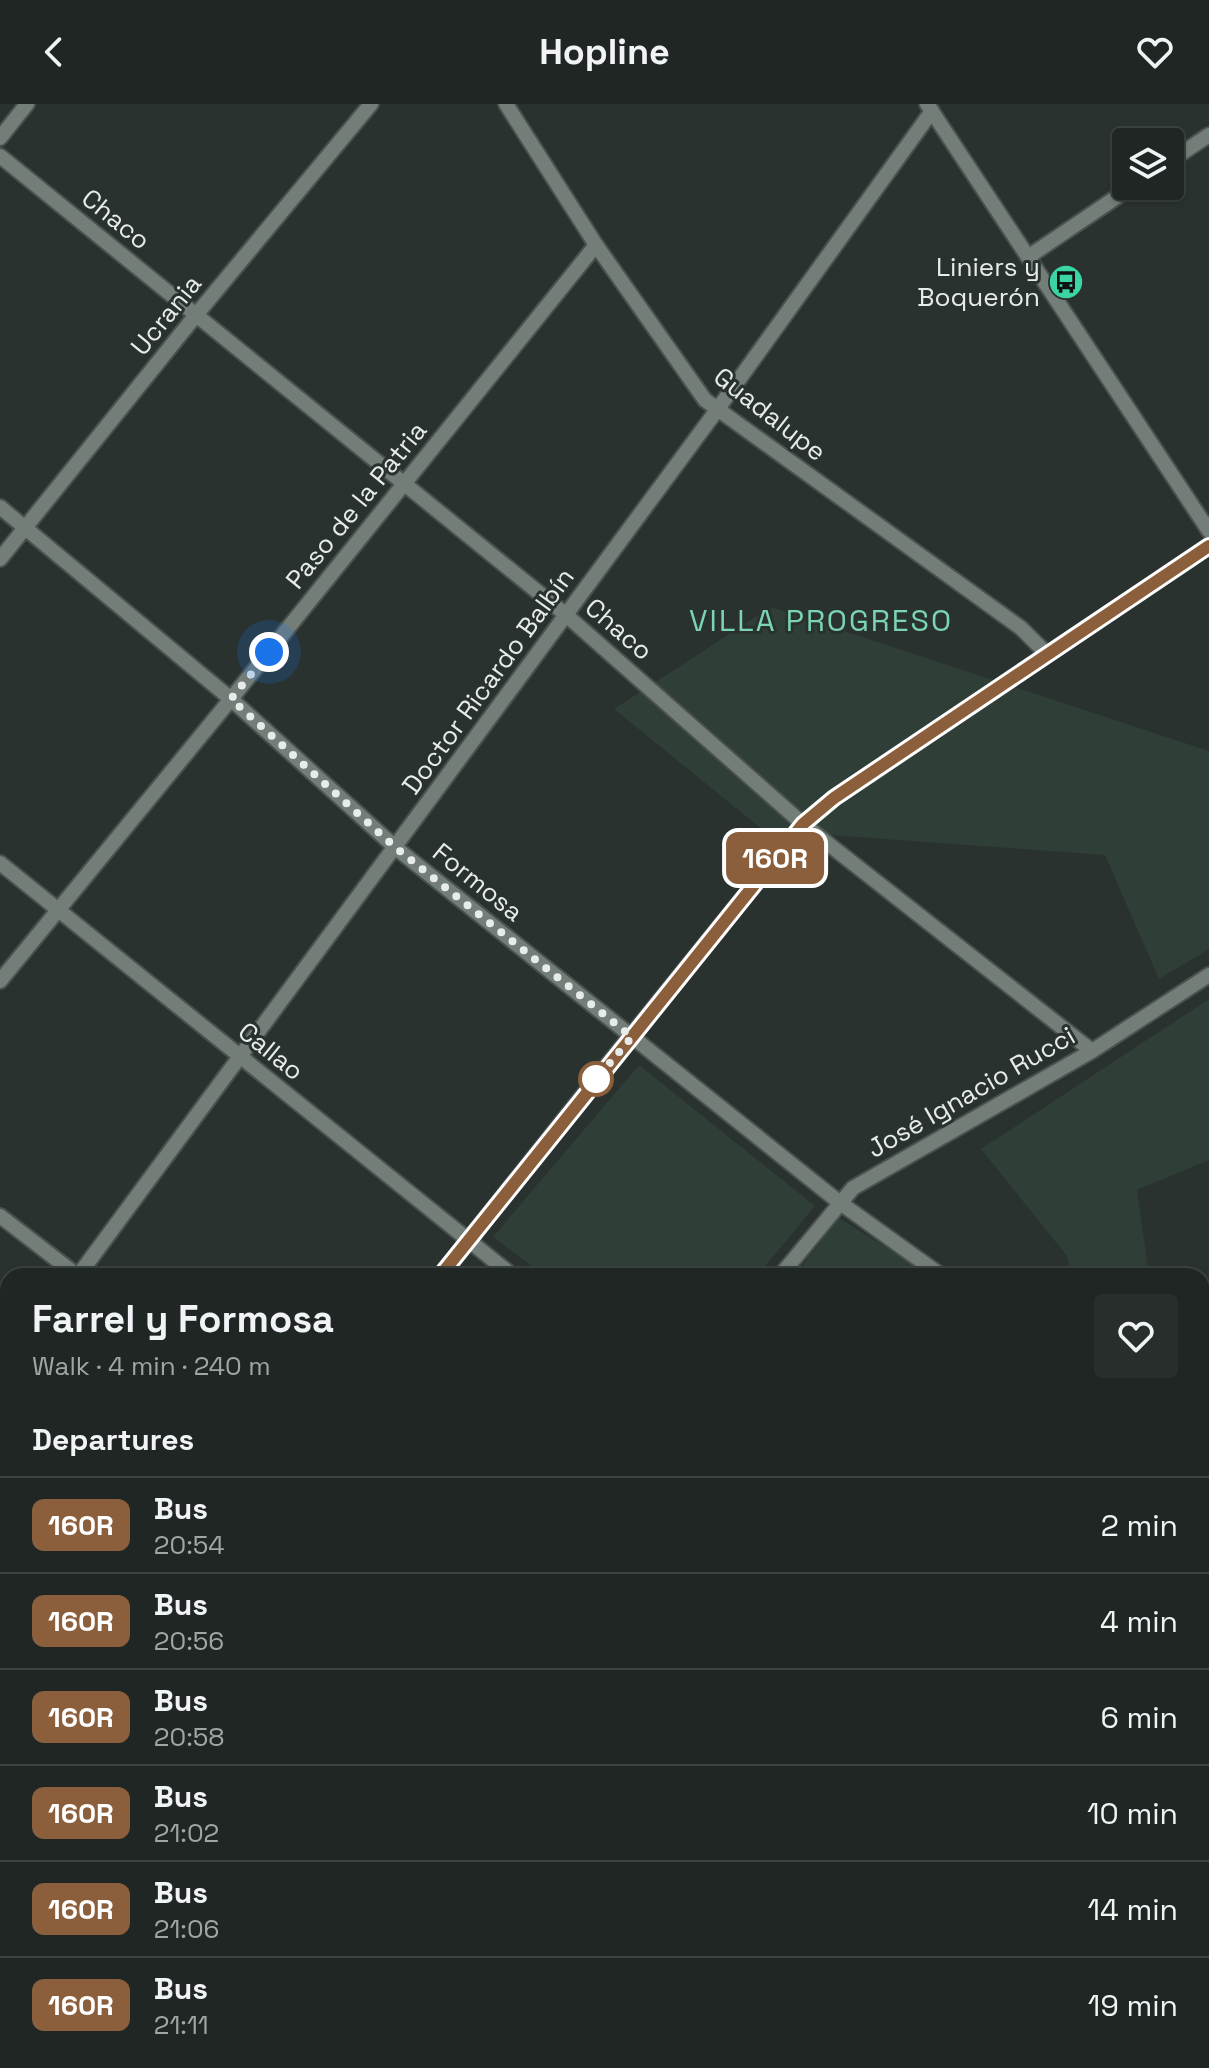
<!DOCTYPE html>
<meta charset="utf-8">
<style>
:root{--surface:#202623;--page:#282e2b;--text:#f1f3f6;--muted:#a2a5a6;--line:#3d4341}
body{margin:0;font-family:"Space Grotesk",sans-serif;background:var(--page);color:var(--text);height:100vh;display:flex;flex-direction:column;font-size:30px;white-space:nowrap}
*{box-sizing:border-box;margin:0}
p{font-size:26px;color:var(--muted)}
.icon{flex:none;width:44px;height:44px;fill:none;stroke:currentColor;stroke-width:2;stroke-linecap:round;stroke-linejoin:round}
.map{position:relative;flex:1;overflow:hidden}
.details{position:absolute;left:0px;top:1164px;width:1210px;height:800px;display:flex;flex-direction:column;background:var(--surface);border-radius:24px 24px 0 0;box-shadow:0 2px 6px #0004,0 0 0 2px var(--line)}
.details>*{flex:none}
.badge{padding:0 16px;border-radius:12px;font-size:28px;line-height:52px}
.fabs{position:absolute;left:1112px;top:24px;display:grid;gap:16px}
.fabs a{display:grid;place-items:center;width:72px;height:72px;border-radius:8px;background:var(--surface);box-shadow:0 2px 6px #0004,0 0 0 2px var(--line);font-size:40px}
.you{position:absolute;width:40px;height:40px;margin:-20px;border:6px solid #fff;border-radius:50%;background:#1a73e8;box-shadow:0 0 0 12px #1a73e833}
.map>.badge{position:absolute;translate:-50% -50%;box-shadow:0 0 0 4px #fff}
h2{padding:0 32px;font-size:30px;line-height:72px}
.round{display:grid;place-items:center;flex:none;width:84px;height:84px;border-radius:8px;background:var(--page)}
.headline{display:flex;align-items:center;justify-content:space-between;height:136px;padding:0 32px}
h1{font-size:38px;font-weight:800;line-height:60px}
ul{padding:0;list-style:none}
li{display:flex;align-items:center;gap:24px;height:96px;padding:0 32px;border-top:2px solid var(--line)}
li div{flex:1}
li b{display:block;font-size:30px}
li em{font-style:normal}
li .badge{min-width:88px;font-weight:700;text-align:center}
header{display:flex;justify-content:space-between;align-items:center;height:104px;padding:0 32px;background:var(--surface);font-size:36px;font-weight:800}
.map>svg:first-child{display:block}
.built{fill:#2f3e37}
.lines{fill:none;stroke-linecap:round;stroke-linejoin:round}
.street-casing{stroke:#4a514e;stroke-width:18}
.secondary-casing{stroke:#4a514e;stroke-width:24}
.street{stroke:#747e79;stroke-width:14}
.secondary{stroke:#747e79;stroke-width:20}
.line-casing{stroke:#fff;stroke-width:18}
.line{stroke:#8b5e3c;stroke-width:12}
.walk{stroke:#e7ecea;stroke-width:8;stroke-dasharray:0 14.4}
.stop-dot{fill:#fff;stroke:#8b5e3c;stroke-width:4}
.labels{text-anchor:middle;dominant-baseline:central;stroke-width:6;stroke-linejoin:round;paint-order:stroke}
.street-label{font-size:26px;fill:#e7ecea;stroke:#2a322f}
.poi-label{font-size:26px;fill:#e7ecea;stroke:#2a322f;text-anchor:end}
.quarter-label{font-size:30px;letter-spacing:2px;fill:#7bd4b2;stroke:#2a322f}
</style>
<header><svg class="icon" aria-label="back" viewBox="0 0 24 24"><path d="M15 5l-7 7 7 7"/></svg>Hopline<svg class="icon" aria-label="heart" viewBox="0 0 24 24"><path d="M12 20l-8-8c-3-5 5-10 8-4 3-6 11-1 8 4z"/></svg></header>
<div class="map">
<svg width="1209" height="1964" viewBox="0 0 1209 1964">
<rect width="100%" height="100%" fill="#2a322f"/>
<g class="built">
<polygon points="771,503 1209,647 1209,845 1159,875 1105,751 763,726 614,605"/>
<polygon points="1209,895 1209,1056 1137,1086 1149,1172 1071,1172 1067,1152 981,1045"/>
<polygon points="639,961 815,1102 757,1172 545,1172 493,1133"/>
<polygon points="839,1114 929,1170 794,1172"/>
<polygon points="0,1712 8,1718 8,1903 0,1894"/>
<polygon points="52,1956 141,1956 135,1964 59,1964"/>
<polygon points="174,1956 1068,1956 1070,1964 168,1964"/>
</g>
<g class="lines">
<g class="street-casing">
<g id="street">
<polyline points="506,0 596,141 705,296 1021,524 1047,550"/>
<polyline points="927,0 1209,427"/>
<polyline points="0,34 27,0"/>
<polyline points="0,52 565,510 803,720 1092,947"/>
<polyline points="1170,57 1209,31"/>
<polyline points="1028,153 1133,82"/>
<polyline points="0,403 231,595 396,744 839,1098 942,1172"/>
<polyline points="0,455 196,211 371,0"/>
<polyline points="0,759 513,1172"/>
<polyline points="0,877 231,595 596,141"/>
<polyline points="0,1112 78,1172"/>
<polyline points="78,1172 717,306 932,7"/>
<polyline points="440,1172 596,975 803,720 834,694 1209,442"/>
<polyline points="780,1172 853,1084 1092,947 1209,871"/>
<polyline points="0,1274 8,1263"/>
<polyline points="0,1460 8,1467"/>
<polyline points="0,1724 8,1714"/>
<polyline points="1202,1732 1209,1727"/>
<polyline points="743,1956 745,1964"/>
<polyline points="1153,1956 1155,1964"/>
<polyline points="145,1964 152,1956"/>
</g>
</g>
<g class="secondary-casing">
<polyline id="secondary" points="0,1940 8,1949"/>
</g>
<use href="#street" class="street"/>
<use href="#secondary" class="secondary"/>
</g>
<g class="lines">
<g class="line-casing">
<polyline id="line" points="440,1172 803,720 834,694 1209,442"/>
</g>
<use href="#line" class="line"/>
<polyline class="walk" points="269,548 231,595 396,744 632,933 596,975"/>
</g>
<defs>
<g id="bus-disc" transform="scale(1.8)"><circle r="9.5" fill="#3bd4a4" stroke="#2a322f"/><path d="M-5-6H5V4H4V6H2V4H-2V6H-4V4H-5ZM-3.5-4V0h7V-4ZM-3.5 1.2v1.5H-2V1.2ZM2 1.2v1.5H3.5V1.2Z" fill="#111"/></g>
</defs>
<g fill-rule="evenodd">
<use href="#bus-disc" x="1066" y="178"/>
</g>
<circle class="stop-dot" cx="596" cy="975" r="16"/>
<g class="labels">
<g class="street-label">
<text transform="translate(116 115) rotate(39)">Chaco</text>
<text transform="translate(166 211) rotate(-51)">Ucrania</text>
<text transform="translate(770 310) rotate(38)">Guadalupe</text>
<text transform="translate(356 401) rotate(-51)">Paso de la Patria</text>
<text transform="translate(619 525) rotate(41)">Chaco</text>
<text transform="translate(488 577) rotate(-54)">Doctor Ricardo Balbín</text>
<text transform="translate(478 778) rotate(39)">Formosa</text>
<text transform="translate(271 947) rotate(39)">Callao</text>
<text transform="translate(971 988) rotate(-30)">José Ignacio Rucci</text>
</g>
<g class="poi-label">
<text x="1040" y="163">Liniers y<tspan x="1040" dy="30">Boquerón</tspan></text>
</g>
<g class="quarter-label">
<text x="821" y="516">VILLA PROGRESO</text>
</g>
</g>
</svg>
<div class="fabs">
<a><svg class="icon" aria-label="layers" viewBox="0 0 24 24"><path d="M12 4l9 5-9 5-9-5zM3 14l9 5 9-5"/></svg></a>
</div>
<div class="you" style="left:269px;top:548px"></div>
<b class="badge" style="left:775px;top:754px;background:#8b5e3c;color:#fff">160R</b>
<section class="details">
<div class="headline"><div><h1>Farrel y Formosa</h1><p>Walk · 4 min · 240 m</p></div><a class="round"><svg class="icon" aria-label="heart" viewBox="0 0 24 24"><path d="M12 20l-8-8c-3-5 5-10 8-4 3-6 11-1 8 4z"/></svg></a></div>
<h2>Departures</h2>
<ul>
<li><span class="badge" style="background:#8b5e3c;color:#fff">160R</span><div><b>Bus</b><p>20:54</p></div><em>2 min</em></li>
<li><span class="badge" style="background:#8b5e3c;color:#fff">160R</span><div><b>Bus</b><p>20:56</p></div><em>4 min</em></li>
<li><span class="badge" style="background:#8b5e3c;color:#fff">160R</span><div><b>Bus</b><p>20:58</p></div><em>6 min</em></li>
<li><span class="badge" style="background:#8b5e3c;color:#fff">160R</span><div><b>Bus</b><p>21:02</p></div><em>10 min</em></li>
<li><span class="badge" style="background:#8b5e3c;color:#fff">160R</span><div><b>Bus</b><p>21:06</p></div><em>14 min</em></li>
<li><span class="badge" style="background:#8b5e3c;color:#fff">160R</span><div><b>Bus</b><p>21:11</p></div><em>19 min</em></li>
</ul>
</section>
</div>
